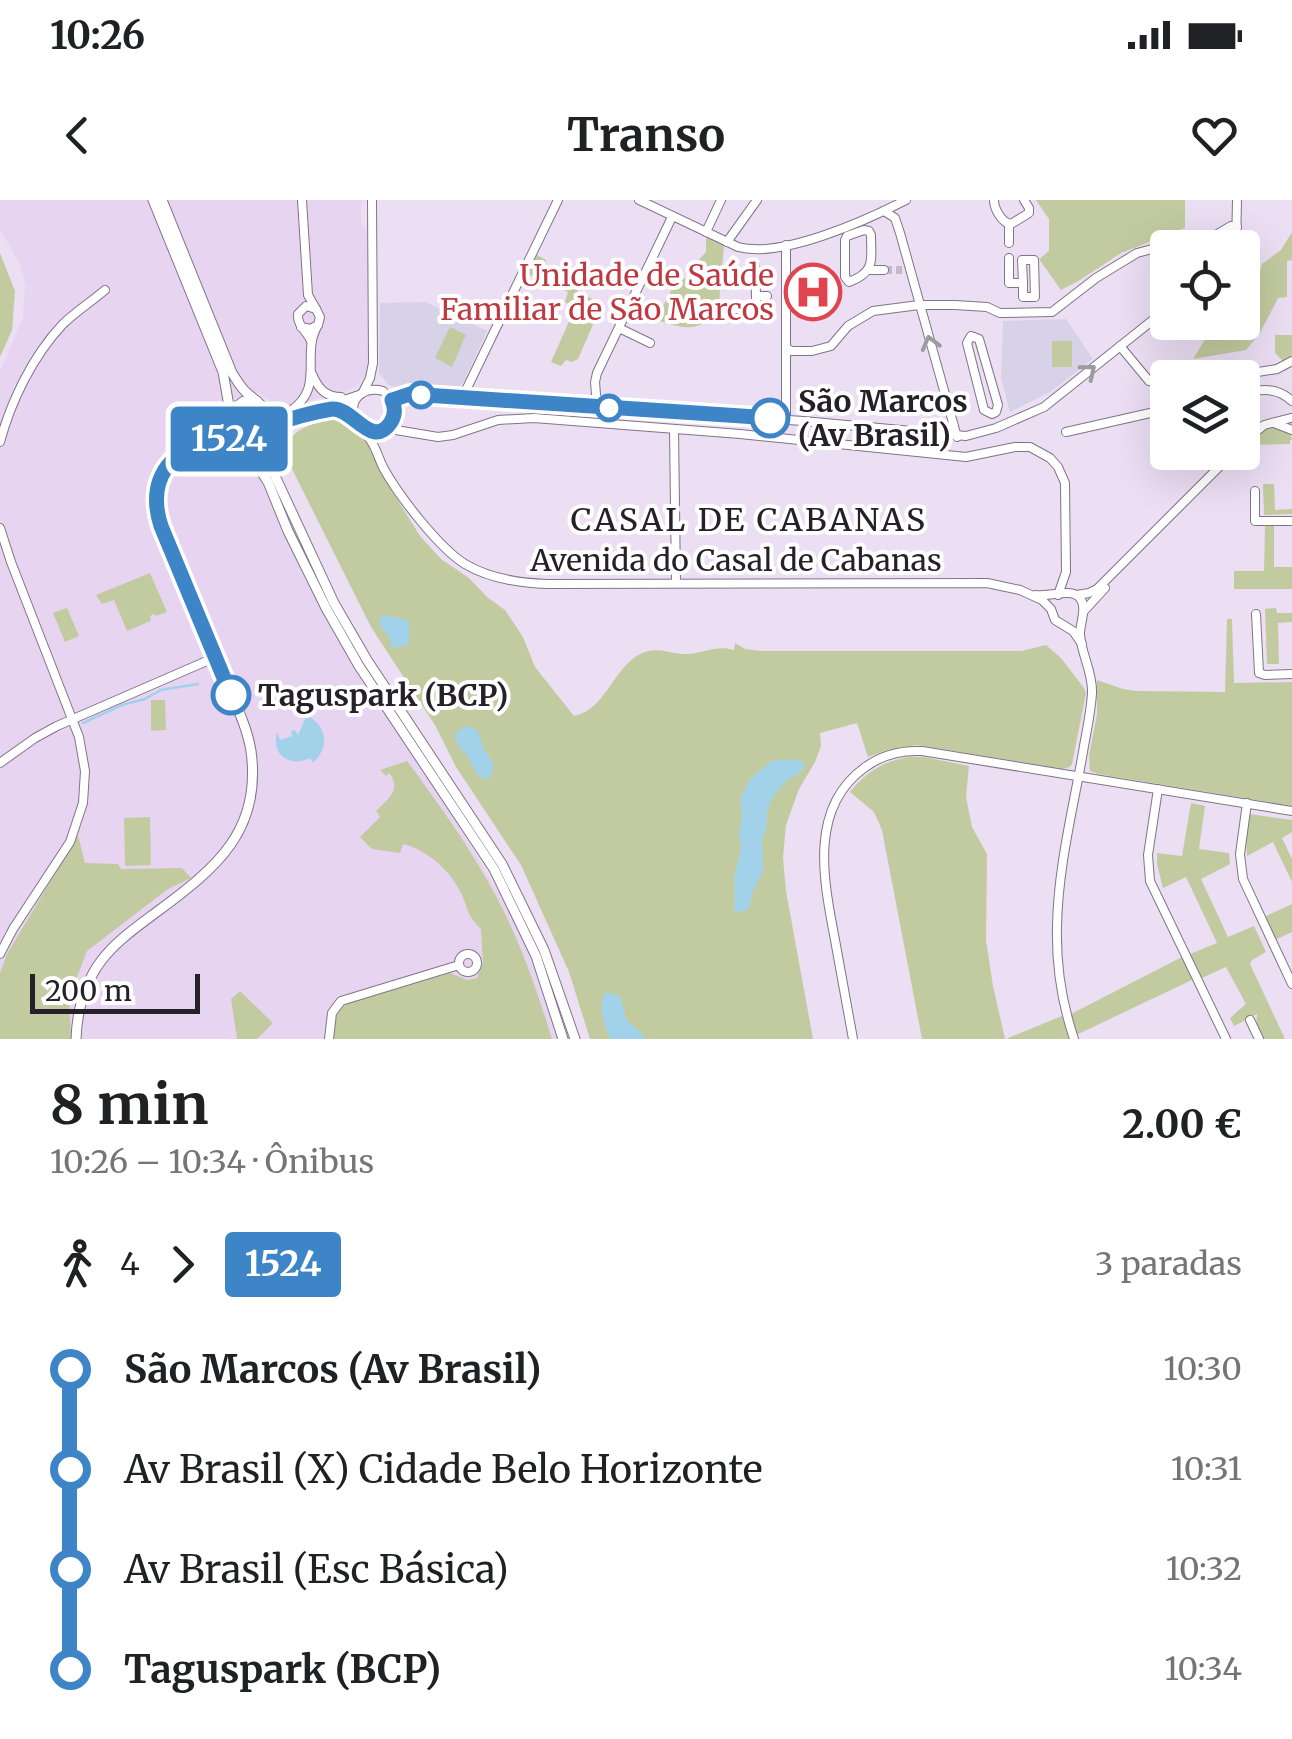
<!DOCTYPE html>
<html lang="pt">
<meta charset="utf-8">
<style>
:root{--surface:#fff;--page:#f6f6f6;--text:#202124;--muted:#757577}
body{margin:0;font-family:Merriweather,serif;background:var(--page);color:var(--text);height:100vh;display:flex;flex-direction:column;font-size:38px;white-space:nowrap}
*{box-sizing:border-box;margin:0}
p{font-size:32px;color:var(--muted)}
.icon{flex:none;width:55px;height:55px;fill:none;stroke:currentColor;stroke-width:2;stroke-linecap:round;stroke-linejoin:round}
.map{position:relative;height:839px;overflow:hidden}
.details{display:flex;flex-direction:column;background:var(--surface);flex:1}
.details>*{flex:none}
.badge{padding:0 20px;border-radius:8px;font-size:35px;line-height:65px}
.tools{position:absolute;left:1150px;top:30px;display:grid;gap:20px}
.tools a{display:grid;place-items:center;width:110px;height:110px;border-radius:10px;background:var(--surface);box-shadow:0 10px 40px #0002;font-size:50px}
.scale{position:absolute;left:30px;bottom:25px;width:170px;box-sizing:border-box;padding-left:10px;border:5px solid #262028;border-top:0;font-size:28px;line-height:35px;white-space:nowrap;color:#262028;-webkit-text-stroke:8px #fff;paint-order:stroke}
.map>.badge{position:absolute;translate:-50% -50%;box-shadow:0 0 0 5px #fff}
.legs{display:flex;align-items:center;gap:15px;height:110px;padding:0 50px;font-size:32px}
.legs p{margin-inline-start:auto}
.headline{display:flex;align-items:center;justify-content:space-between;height:170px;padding:0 50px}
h1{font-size:55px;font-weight:700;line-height:75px}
ul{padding:0 50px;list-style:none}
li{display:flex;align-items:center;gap:35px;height:100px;font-size:38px}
li i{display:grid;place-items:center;width:15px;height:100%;margin:0 12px;background:currentColor}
li i::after{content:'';width:25px;height:25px;margin:-12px;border:8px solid;border-radius:50%;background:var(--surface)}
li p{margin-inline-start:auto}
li:first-child i{background:linear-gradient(#0000 50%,currentColor 0)}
li:last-child i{background:linear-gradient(currentColor 50%,#0000 0)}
.status{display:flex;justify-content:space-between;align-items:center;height:70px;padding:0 50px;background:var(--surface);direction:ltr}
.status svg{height:28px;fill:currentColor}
header{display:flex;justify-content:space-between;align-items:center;height:130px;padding:0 50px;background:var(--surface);font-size:45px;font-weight:700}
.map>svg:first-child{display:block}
.built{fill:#e7d4f0}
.education{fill:#d7d2e8}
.green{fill:#c2cba0}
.water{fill:#a2d2e9}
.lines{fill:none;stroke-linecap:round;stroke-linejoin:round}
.stream{stroke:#a2d2e9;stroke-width:2.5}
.minor-tunnel{stroke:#c4b8ca;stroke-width:8;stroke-dasharray:8 4;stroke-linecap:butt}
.minor-casing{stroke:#807486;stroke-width:10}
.major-casing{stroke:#807486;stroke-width:11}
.minor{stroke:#fff;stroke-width:8}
.major{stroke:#fff;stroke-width:9}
.oneway{stroke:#9d9b9e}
.line-1-casing{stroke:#fff;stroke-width:22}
.line-1{stroke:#3d85c6;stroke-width:15}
.stop-1-dot{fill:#fff;stroke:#3d85c6;stroke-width:5}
.labels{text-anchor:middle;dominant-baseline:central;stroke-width:8;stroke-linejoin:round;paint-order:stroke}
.health-label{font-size:30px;fill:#be3a42;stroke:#fff;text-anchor:end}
.stop-label{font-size:30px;font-weight:bold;fill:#262028;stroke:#fff;text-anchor:start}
.street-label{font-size:30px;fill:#262028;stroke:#fff}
.neighbourhood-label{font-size:32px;letter-spacing:2.5px;fill:#262028;stroke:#fff}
</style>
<div class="status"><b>10:26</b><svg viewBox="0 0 49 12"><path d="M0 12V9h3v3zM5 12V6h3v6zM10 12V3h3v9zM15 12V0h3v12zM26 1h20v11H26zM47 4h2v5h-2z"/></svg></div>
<header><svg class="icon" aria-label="back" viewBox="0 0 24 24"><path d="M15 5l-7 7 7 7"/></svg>Transo<svg class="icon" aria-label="heart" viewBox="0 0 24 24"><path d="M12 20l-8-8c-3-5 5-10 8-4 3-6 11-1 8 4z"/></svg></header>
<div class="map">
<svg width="1292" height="839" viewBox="0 0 1292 839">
<rect width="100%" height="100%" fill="#ecdef3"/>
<polygon class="built" points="0,0 365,0 361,6 361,24 368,32 369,167 367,173 357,185 349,190 288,207 275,204 257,192 224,202 216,225 226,244 246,258 255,269 305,379 347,457 451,613 503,700 539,777 559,839 0,839 0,172 23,117 25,84 19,62 0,30"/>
<g class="education">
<polygon points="425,102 487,131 463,183 457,189 395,187 389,185 379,173 380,103"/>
<polygon points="1066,119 1093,159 1050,192 1010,212 1001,178 1003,121"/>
</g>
<g class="green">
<polygon points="1036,0 1185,0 1185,28 1121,53 1080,80 1061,90 1039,59 1049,51 1049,19"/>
<polygon points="1292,32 1292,60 1287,61 1287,97 1278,98 1260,133 1246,150 1193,159 1215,123 1242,122 1243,95 1257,84 1262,64 1281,50"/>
<path d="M706,37l18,8 -6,70c-27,18 -33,13 -62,5l18,-35 16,-10 7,-13 9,-10z"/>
<polygon points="0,53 15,91 12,130 0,157"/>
<polygon points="537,55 546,60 545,65 569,75 568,79 580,86 577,91 602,104 578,159 572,162 566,160 561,166 551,162 575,108 565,102 568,92 528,74"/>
<polygon points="450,127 466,135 452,167 435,158"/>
<polygon points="1275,135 1292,135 1292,158 1285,163 1275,153"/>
<rect x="1052" y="141" width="20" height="26"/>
<path d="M339,217l6,1 25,28 12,29 38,61 21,23 28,19 18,19 18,13 18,27 12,30 39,49c35,-7 41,-58 75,-65 13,-3 26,4 39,3 17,-1 29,-9 46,-4l1,-7 10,6 16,2h261l24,-6 15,13 23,30 2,5 -14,71 -2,3 -8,2 -145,-24 -27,4 -22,8 -11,-34 -37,10 1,13 -6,16 -16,27 -13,36 -3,33 3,33 27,148h-223l-21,-67 -48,-107 -65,-98 -21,-42 -64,-98 -88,-176c7,-22 35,-31 56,-34z"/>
<polygon points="1269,225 1290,232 1292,240 1290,240 1290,244 1246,245"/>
<polygon points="1263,284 1274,284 1275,310 1292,309 1292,314 1264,315"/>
<polygon points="1265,325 1274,325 1274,367 1292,367 1292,389 1234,389 1234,371 1264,371"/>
<polygon points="150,373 167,412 156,416 154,414 150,416 151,421 127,431 114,400 102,404 96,395"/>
<polygon points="67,408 79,436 65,442 53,413"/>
<polygon points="1276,408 1277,413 1292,413 1292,422 1278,423 1279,464 1267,464 1265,409"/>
<polygon points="1227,419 1232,419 1234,483 1292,482 1292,606 1098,574 1090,571 1089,556 1097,514 1097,480 1123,489 1137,491 1225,492"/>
<polygon points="151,500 165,500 166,530 151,531"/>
<path d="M909,557h15l45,9 -3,31 6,30 15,27 -1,86 7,46 12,53h-83l-40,-209 -8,-18 -24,-20c16,-20 34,-31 59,-35z"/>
<path d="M407,561c32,43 64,88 89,135 24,45 41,94 56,143h-218c1,-15 0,-28 15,-36l101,-30 17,7 10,-2 6,-16 -2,-33c-14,-14 -12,-17 -19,-34 -11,-24 -34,-45 -59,-51l-3,9 -28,-4 -12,-12 20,-20 -4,-6c11,-11 27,-22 13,-38l-3,3 -6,-6z"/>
<polygon points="1191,603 1205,606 1199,649 1229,653 1230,664 1201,679 1228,737 1254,726 1266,752 1252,760 1250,764 1285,839 1262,839 1256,827 1257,814 1234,826 1230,818 1246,804 1226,767 1202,778 1190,754 1217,743 1186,677 1163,688 1157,664 1157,653 1182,656"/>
<polygon points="1249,614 1292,620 1292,632 1282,638 1292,659 1292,682 1273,642 1247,656 1246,638"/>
<polygon points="150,617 151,665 125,666 124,618"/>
<polygon points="78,635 85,663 118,664 121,669 182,668 191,678 168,689 87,751 69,798 71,839 0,839 0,773 7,754"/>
<polygon points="1292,704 1292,732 1275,740 1266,716"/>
<polygon points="1182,757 1194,779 1076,835 1069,815"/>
<polygon points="240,791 273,823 257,839 237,839 231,799"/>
<polygon points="1062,816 1069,839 1008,839 1008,838"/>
</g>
<g class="water">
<polygon points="385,415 404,419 409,422 409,441 407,445 397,448 391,446 389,437 379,424 381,417"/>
<path d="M307,515c20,11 23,32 6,48l-3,-5c-21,10 -39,-3 -33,-26l3,8 12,-4 -1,-5 4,-1 3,5z"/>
<path d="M465,526c19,3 12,11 20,24 9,13 12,15 3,30 -15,-5 -13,-12 -21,-24 -6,-9 -11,-11 -12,-22z"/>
<polygon points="773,560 800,560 805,565 802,571 787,580 772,598 767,613 767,627 762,639 763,671 753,691 749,709 735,713 734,678 741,648 739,632 742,620 740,599 751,578"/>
<path d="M606,792l14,4 6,23 21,20h-37c-5,-14 -14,-34 -4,-47z"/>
</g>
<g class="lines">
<polyline class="stream" points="83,523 122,505 145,499 161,490 198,484"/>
<polyline class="minor-tunnel" points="884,70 902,70"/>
<g class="minor-casing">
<g id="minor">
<polyline points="302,0 308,95 316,109"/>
<path d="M639,0l99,47c43,12 129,-27 168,-47"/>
<path d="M994,0c0,9 8,23 17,24l18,-11v-5l-5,-8"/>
<polyline points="884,11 895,18 900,33 957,237"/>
<polyline points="1009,24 1009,43"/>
<path d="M864,30l5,1 2,4c0,25 5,37 -22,47l-4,-5v-37l2,-4z"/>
<polyline points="706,32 721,0"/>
<polyline points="727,42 757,0"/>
<polyline points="786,45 786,219"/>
<polyline points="1236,48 1237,0"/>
<polyline points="1009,58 1009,83 1023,83 1023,97 1035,97 1034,60 1022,60 1023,83"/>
<polyline points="755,65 756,96"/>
<polyline points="869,70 884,70"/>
<polyline points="720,109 756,109 756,96 767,96"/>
<path d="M301,127l9,2 8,-4 2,-8 -4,-8 -10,-3 -8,8c-1,12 9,17 13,27"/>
<polyline points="619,128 650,143"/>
<polygon points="971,136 979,139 998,205 996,212 992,214 984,210 967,143"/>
<polyline points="1120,146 1149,181 1168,185"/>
<polyline points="787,148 791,151 812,151 831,146 848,126 873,111 919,105 955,105 987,107 1000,113 1052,112 1096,78 1137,53 1167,45 1187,36 1214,36 1231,26 1237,27"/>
<path d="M312,174c6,14 13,23 29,23"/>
<polyline points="1220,178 1277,169 1292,161"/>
<path d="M383,191c-15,-4 -34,4 -29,24 2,10 12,17 17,26 6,9 8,19 13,28 15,27 55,79 81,95 25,15 54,19 82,20l440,-1 33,7 22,10 9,9 4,11 18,11 9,13"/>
<polyline points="363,192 370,178 373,163 372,0"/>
<path d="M1242,193c20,-4 35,-6 50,8"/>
<polyline points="460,196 467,188 558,0"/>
<polyline points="392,199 410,194 455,198 460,196 483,200 803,221 966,236 996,228 1044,207 1168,108"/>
<path d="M267,207c27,12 65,-3 92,-12"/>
<polyline points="597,207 595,182 597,173 672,17"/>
<path d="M290,211c36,-23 10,-57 28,-86"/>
<polyline points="1274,223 1292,230"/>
<path d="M362,227c21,9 37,-6 30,-28"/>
<polyline points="384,228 438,237 453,235 498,220 534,218 740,234 966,257 1015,247 1030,247 1050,258 1058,267 1065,283 1066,372 1058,395"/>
<path d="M272,229c15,-8 50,-23 67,-20 7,1 10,5 15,9"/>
<polyline points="674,229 676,383"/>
<polyline points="1066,232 1168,209"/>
<path d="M0,242c11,-41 33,-86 62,-117 13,-13 29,-23 43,-35"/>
<polyline points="1242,244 1264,225 1291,218"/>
<polyline points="1255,291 1255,321 1292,321"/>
<polyline points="0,328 11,362 79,537 85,571 83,603 70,642 13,729 0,754"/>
<path d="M1036,395c15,2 34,-7 43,2 9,10 1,25 1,37 1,20 13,38 12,59 -1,18 -5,36 -8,53 -10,60 -26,119 -27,181 -1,38 5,76 17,112"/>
<polyline points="1077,395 1089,393 1097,389 1234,252"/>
<polyline points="1084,411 1105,388"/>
<polyline points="1256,414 1259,473 1265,475 1292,474"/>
<polyline points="0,563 35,538 57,526 216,457"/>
<polyline points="1158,589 1148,655 1150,681 1226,839"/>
<polyline points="1247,603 1240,654 1243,679 1292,784"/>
<circle cx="468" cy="763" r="9"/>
<polyline points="1250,820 1259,839"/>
<polyline points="329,839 332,813 341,801 459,765"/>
<path d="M853,839c-6,-33 -12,-66 -18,-99 -11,-58 -27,-131 29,-172 17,-13 36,-18 58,-17l370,60"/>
</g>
</g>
<g class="major-casing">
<g id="major">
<polyline points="153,0 223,172 229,206 227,230 234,240"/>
<path d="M162,0l70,173c5,7 8,14 15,20 13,11 38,27 18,46 -6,7 -14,7 -23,6"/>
<polyline points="229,212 244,201 257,201"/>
<polyline points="267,237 275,276 334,403 367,460 502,664 544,750 575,839"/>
<polyline points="210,239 227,238 235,241 242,245 256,263 268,282 288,331 326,408 359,466 494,669 536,756 563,839"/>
<path d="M76,839c1,-28 8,-55 25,-78 15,-20 37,-35 57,-50 58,-43 104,-80 93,-160 -4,-25 -16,-48 -26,-71 -21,-52 -42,-103 -64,-155 -25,-76 39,-64 66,-109"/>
</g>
</g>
<use href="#minor" class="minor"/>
<use href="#major" class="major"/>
</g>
<defs><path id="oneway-chevron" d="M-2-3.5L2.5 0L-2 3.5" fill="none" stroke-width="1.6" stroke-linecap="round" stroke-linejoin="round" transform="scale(2.5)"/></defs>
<g class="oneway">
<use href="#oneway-chevron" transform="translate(930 143) rotate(-105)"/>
<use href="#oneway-chevron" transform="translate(1089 171) rotate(-39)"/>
</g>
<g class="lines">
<g class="line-1-casing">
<path id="line-1" d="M231,495l-70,-169c-11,-34 -2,-62 30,-79 9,-5 18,-10 29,-9 11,0 19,9 30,8 14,-1 15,-11 23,-18 9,-9 46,-17 59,-19 21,-2 40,42 59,13 5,-8 4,-15 1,-22l18,-6 360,24"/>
</g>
<use href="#line-1" class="line-1"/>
</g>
<defs>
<g id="hospital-ring" transform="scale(2.875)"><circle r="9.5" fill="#fff" stroke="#e0444e" stroke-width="1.5"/><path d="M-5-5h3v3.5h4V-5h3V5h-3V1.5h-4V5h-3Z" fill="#e0444e"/></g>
</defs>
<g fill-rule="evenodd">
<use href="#hospital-ring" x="813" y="92"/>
</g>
<g class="stop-1-dot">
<circle cx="421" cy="195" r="12"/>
<circle cx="609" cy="208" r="12"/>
<circle cx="770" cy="218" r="18"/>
<circle cx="231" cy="495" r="18"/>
</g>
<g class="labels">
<g class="health-label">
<text x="774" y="75">Unidade de Saúde<tspan x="774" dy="34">Familiar de São Marcos</tspan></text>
</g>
<g class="stop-label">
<text x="798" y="201">São Marcos<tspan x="798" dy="34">(Av Brasil)</tspan></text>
<text x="258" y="495">Taguspark (BCP)</text>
</g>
<g class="street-label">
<text x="736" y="360">Avenida do Casal de Cabanas</text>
</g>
<g class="neighbourhood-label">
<text x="749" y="320">CASAL DE CABANAS</text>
</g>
</g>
</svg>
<div class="tools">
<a><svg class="icon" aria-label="locate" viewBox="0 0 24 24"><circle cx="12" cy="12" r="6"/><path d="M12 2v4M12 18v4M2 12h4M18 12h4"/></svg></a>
<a><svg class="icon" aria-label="layers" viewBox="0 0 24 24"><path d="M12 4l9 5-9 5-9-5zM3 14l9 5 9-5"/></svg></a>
</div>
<div class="scale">200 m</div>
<b class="badge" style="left:229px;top:239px;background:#3d85c6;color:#fff">1524</b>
</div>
<section class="details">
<div class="headline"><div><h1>8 min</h1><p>10:26 – 10:34 · Ônibus</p></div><b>2.00 €</b></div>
<div class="legs"><svg class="icon" aria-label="walk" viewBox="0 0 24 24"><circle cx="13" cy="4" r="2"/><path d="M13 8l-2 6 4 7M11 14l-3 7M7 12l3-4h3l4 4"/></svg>4<svg class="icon" aria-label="forward" viewBox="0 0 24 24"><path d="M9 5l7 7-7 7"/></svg><b class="badge" style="background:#3d85c6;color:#fff">1524</b><p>3 paradas</p></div>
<ul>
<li><i style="color:#3d85c6"></i><b>São Marcos (Av Brasil)</b><p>10:30</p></li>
<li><i style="color:#3d85c6"></i><span>Av Brasil (X) Cidade Belo Horizonte</span><p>10:31</p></li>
<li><i style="color:#3d85c6"></i><span>Av Brasil (Esc Básica)</span><p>10:32</p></li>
<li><i style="color:#3d85c6"></i><b>Taguspark (BCP)</b><p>10:34</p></li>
</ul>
</section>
